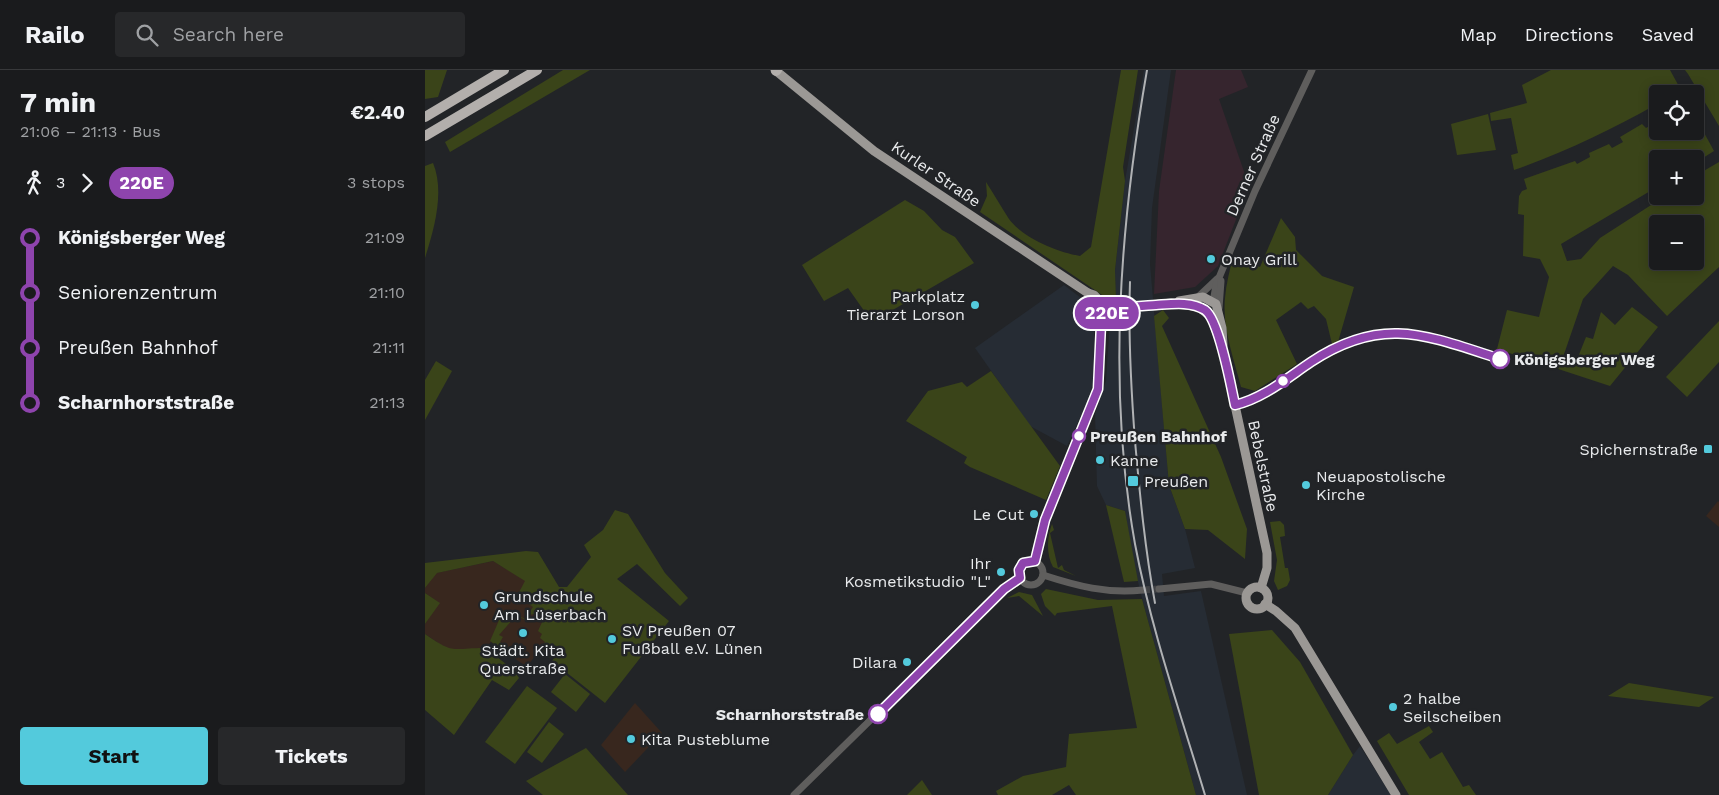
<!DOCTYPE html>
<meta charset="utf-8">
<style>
:root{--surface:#1a1b1d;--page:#27282a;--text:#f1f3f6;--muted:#9fa1a4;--line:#38393b;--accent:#53cadc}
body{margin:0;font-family:"Work Sans",sans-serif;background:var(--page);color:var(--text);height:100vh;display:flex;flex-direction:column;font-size:19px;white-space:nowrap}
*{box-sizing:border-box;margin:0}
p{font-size:16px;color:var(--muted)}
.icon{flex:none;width:28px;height:28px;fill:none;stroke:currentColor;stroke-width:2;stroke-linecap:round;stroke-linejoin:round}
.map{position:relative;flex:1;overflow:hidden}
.drawer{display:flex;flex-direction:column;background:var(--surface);width:425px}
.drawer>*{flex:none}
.badge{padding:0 10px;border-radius:16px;font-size:18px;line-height:32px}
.controls{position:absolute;left:1224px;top:15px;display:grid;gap:10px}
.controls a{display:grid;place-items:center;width:55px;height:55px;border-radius:5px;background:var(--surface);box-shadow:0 2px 12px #0003,0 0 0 1px var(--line);font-size:25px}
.map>.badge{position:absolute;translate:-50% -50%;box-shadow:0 0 0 2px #fff}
.legs{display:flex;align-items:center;gap:8px;height:55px;padding:0 20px;font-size:16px}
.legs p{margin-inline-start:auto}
.headline{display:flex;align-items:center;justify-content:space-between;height:85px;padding:0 20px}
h1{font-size:28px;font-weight:700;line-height:38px}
.action{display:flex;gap:10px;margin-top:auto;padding:10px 20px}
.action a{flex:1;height:58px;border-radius:5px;background:var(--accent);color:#111;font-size:20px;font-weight:700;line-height:58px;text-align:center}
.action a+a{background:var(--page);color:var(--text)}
ul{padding:0 20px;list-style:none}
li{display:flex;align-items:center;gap:18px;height:55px;font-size:19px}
li i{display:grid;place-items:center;width:8px;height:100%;margin:0 6px;background:currentColor}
li i::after{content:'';width:12px;height:12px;margin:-6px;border:4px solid;border-radius:50%;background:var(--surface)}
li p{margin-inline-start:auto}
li:first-child i{background:linear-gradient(#0000 50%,currentColor 0)}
li:last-child i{background:linear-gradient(currentColor 50%,#0000 0)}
header{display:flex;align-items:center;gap:30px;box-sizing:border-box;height:70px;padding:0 25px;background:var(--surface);border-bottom:1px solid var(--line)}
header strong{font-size:24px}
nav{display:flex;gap:28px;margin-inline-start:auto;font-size:18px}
.search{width:350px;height:45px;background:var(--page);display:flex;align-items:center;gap:12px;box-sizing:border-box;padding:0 18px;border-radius:5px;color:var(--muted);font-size:19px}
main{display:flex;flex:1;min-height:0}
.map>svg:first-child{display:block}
.built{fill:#262c34}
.industrial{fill:#36252e}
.education{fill:#38271e}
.green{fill:#3a4419;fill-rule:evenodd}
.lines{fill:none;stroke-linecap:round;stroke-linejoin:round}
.minor-tunnel{stroke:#404245;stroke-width:7;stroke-dasharray:7 3.5;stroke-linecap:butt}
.minor{stroke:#5f5e5d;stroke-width:7}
.major{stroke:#9b9895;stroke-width:9}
.highway{stroke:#b3afac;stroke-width:10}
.rail{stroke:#b0b2b4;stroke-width:2}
.line-1-casing{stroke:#fff;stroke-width:11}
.line-1{stroke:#8e44ad;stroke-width:8}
.poi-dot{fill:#53cadc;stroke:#222427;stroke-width:2}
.stop-1-dot{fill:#fff;stroke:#8e44ad;stroke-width:2.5}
.labels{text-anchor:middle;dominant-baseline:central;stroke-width:5;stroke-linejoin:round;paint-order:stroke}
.street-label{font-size:16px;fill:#e8eaec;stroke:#222427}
.poi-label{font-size:16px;fill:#e8eaec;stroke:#222427;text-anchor:start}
.stop-label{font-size:16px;font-weight:bold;fill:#e8eaec;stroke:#222427;text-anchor:start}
</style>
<header>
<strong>Railo</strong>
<div class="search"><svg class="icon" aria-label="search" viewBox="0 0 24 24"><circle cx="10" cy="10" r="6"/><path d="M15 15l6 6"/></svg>Search here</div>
<nav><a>Map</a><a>Directions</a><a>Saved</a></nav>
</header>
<main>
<section class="drawer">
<div class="headline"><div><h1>7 min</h1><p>21:06 – 21:13 · Bus</p></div><b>€2.40</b></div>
<div class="legs"><svg class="icon" aria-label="walk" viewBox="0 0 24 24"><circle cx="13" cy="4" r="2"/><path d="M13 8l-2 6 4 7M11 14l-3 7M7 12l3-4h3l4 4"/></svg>3<svg class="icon" aria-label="forward" viewBox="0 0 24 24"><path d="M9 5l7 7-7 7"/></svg><b class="badge" style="background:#8e44ad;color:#fff">220E</b><p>3 stops</p></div>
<ul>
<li><i style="color:#8e44ad"></i><b>Königsberger Weg</b><p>21:09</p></li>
<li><i style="color:#8e44ad"></i><span>Seniorenzentrum</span><p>21:10</p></li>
<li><i style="color:#8e44ad"></i><span>Preußen Bahnhof</span><p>21:11</p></li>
<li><i style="color:#8e44ad"></i><b>Scharnhorststraße</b><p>21:13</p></li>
</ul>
<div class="action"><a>Start</a><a>Tickets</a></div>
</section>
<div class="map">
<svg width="1294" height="725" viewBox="0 0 1294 725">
<rect width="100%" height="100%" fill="#222427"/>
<g class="built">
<polygon points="719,0 746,0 727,138 725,194 744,415 760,459 770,498 737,504 739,526 776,521 822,725 771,725 720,540 708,492 700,441 681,435 672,416 670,344 681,311 685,250 691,249 690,200 700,111"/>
<polygon points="639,215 664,234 669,247 669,310 662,333 642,376 605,356 550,278"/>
<polygon points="935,676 966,725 903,725 928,685"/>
</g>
<polygon class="industrial" points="751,0 816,0 823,17 794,29 824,116 793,196 770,217 729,224 734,121"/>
<g class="education">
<polygon points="1293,431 1294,432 1294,457 1281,446"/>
<polygon points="68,491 101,511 108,537 132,555 102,597 66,572 60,578 33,581 19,577 0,564 0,554 14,533 0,523 0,518 11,503"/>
<polygon points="210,633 237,663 200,702 176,675"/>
</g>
<g class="green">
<polygon points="0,0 22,0 13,27 0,29"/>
<polygon points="138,0 165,0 25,82 20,72"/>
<path d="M696,0h17l-15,97 2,14 -10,89 1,28 -5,3 -131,-89 7,-16 -1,-14c8,12 15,25 23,37 14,19 48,33 71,37l11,-9z"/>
<path d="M1126,0h119l11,20 -6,4h-18v10c-46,26 -92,48 -143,66l-3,-15 7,-2 -7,-35 -20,3 -1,-8 37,-10 -5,-18z"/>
<polygon points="1260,0 1294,0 1294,56 1263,4"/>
<polygon points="1063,44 1071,80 1032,85 1026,54"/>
<path d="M1270,46l19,35 -19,12v-4h-38v28l-96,57 6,17 14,-2 19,-21 62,-40 4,6 11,-8h18v-20l24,-14v105l-52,49 -39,-41 -15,-9 -30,33 -22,64 13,4 12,-30 7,2 8,-27 14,13 17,-18 26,20 -48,59 -113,-37 10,-39 32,7 10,-40 -9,-18 -17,-3 1,-41 -6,-1 1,-18 3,-5 5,-2 -3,-10 51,-18 2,3 13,-7 -1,-4 20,-9 3,4 11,-6 -3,-5 22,-13 4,4 11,-6v9h38zM1232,154h38v37h-38z"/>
<path d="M8,93c12,29 1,66 -8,95v-92z"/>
<polygon points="480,130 499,141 517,160 530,167 549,193 447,252 423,218 399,231 377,195"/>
<path d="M856,148l14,19 1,13 26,26 32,11 -16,55 -6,2 -6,-25 -12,-13 -6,3 -7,-7 -25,18 21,44 -42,27 -14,-4c-7,-28 -19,-59 -16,-89 1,-14 5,-28 8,-42l27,11z"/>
<polygon points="738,240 744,248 737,256 796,387 822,459 820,489 783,460 760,459 744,415 729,246"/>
<polygon points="1294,251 1294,292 1262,327 1241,307"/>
<polygon points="11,291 27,301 0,350 0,310"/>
<polygon points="566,301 635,396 621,430 545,397 539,393 542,387 481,351 503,321 537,312 542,317"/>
<polygon points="681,435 700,441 713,511 699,512"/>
<polygon points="190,440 203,444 240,503 263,528 255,536 212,494 192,509 244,551 180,633 127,591 129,588 116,587 111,584 120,572 115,568 117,564 113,561 118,550 109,544 104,545 100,550 91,544 100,549 108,537 92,526 100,511 68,491 12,503 0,518 0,493 101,481 113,482 134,517 142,517 166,487 159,475 178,460"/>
<polygon points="855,451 859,455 860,466 855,467 860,498 863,498 865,510 862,516 853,520 849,511 852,490 845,452"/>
<path d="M627,454l2,6 -4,3 8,35 4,-3 2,5 12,6 -23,-9c-7,-13 -6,-30 -1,-43z"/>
<polygon points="621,519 673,530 717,529 771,725 651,725 644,715 627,725 573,725 571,721 598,706 641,697 644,664 712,658 687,536 632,543 630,546 620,536 616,524"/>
<polygon points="594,522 607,525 618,546 594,526 582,528"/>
<polygon points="0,523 15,533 0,554"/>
<polygon points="78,541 88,549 74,565 78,567 75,572 91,583 89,588 65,571"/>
<polygon points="847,560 875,592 928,685 903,725 834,725 804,564"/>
<path d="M0,564c30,21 27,14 60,14l29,22 5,8 -10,12 -17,-10 -38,55 -29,-25z"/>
<polygon points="140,604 165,624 151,642 126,622"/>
<polygon points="1204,613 1289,627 1274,637 1183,626"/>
<polygon points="102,616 132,638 90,694 60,672"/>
<polygon points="124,652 139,664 117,693 102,682"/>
<polygon points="1004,656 1008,662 994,672 1005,689 1017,682 1038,717 1044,715 1051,725 984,725 952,671 964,663 972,674"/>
<polygon points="161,678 203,725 118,725 101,711"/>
<polygon points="497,710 507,725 482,725"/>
</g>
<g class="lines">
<polyline class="minor-tunnel" points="718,520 734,519"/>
<g class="minor">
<polyline points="773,227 792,209"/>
<polyline points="788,232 791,215 830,121 887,0"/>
<polyline points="794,238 796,211"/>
<circle cx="606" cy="503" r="12"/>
<polyline points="610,491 620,450 673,319 675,264 680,245"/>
<path d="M618,505c34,11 64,19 100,15"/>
<polyline points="734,519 786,514 822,523"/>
<polyline points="369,725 579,519 595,508"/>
</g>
<g class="major">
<polyline points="350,0 449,81 663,223 669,225 685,241"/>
<polyline points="663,223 680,245 690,239 746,233 774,237 786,247 798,280 842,483 842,498 836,518"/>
<polyline points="754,231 778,227 791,234 797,258 798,275"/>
<circle cx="832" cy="528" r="11"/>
<polyline points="840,534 851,541 870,558 971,725"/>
</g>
<g class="highway">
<polyline points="351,1 352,0"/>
<polyline points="0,47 79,0"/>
<polyline points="0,66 112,0"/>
</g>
<g class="rail">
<path d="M722,0c-27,155 -40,318 -12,474 16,85 45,168 70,251"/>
<path d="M705,212c-2,53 1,106 5,159 5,55 10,108 20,162"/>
</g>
</g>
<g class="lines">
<g class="line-1-casing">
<path id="line-1" d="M453,644l126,-125 16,-11 -1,-8 4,-7 12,-2 10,-41 53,-131 3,-65 4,-9 5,-4c14,-5 30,-5 46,-6 15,-1 35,-4 49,5 14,10 26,76 30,95 29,-7 52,-27 76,-43 71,-47 115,-27 189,-3"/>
</g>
<use href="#line-1" class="line-1"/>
</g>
<g class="poi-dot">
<circle cx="786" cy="189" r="5"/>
<circle cx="550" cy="235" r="5"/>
<rect x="1278" y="374" width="10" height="10" rx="2.5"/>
<circle cx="675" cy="390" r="5"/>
<rect x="702" y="405" width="12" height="12" rx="2.5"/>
<circle cx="881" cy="415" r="5"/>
<circle cx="609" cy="444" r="5"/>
<circle cx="576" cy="502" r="5"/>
<circle cx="59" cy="535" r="5"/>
<circle cx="98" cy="563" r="5"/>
<circle cx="187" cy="569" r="5"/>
<circle cx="482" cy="592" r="5"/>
<circle cx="968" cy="637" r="5"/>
<circle cx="206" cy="669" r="5"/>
</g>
<g class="stop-1-dot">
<circle cx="1075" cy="289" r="9"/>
<circle cx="858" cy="311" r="6"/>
<circle cx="654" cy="366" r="6"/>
<circle cx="453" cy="644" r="9"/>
</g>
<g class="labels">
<g class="street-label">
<text transform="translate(828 95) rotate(-66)">Derner Straße</text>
<text transform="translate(511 104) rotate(34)">Kurler Straße</text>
<text transform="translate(838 396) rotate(78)">Bebelstraße</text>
</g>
<g class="poi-label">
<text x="796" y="189">Onay Grill</text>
<text x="540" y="226" text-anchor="end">Parkplatz<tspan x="540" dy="18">Tierarzt Lorson</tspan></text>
<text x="1273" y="379" text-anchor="end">Spichernstraße</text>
<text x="685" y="390">Kanne</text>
<text x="891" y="406">Neuapostolische<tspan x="891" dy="18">Kirche</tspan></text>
<text x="719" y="411">Preußen</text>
<text x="599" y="444" text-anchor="end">Le Cut</text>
<text x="566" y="493" text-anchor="end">Ihr<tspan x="566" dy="18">Kosmetikstudio "L"</tspan></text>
<text x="69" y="526">Grundschule<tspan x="69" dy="18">Am Lüserbach</tspan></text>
<text x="197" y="560">SV Preußen 07<tspan x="197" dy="18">Fußball e.V. Lünen</tspan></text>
<text x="98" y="580" text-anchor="middle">Städt. Kita<tspan x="98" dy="18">Querstraße</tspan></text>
<text x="472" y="592" text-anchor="end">Dilara</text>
<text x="978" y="628">2 halbe<tspan x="978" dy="18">Seilscheiben</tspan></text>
<text x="216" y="669">Kita Pusteblume</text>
</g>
<g class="stop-label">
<text x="1089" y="289">Königsberger Weg</text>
<text x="665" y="366">Preußen Bahnhof</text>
<text x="439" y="644" text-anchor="end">Scharnhorststraße</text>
</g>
</g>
</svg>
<div class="controls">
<a><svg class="icon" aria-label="locate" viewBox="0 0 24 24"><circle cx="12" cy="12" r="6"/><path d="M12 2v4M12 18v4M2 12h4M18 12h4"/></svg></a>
<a>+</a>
<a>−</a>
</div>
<b class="badge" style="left:682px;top:243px;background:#8e44ad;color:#fff">220E</b>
</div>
</main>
